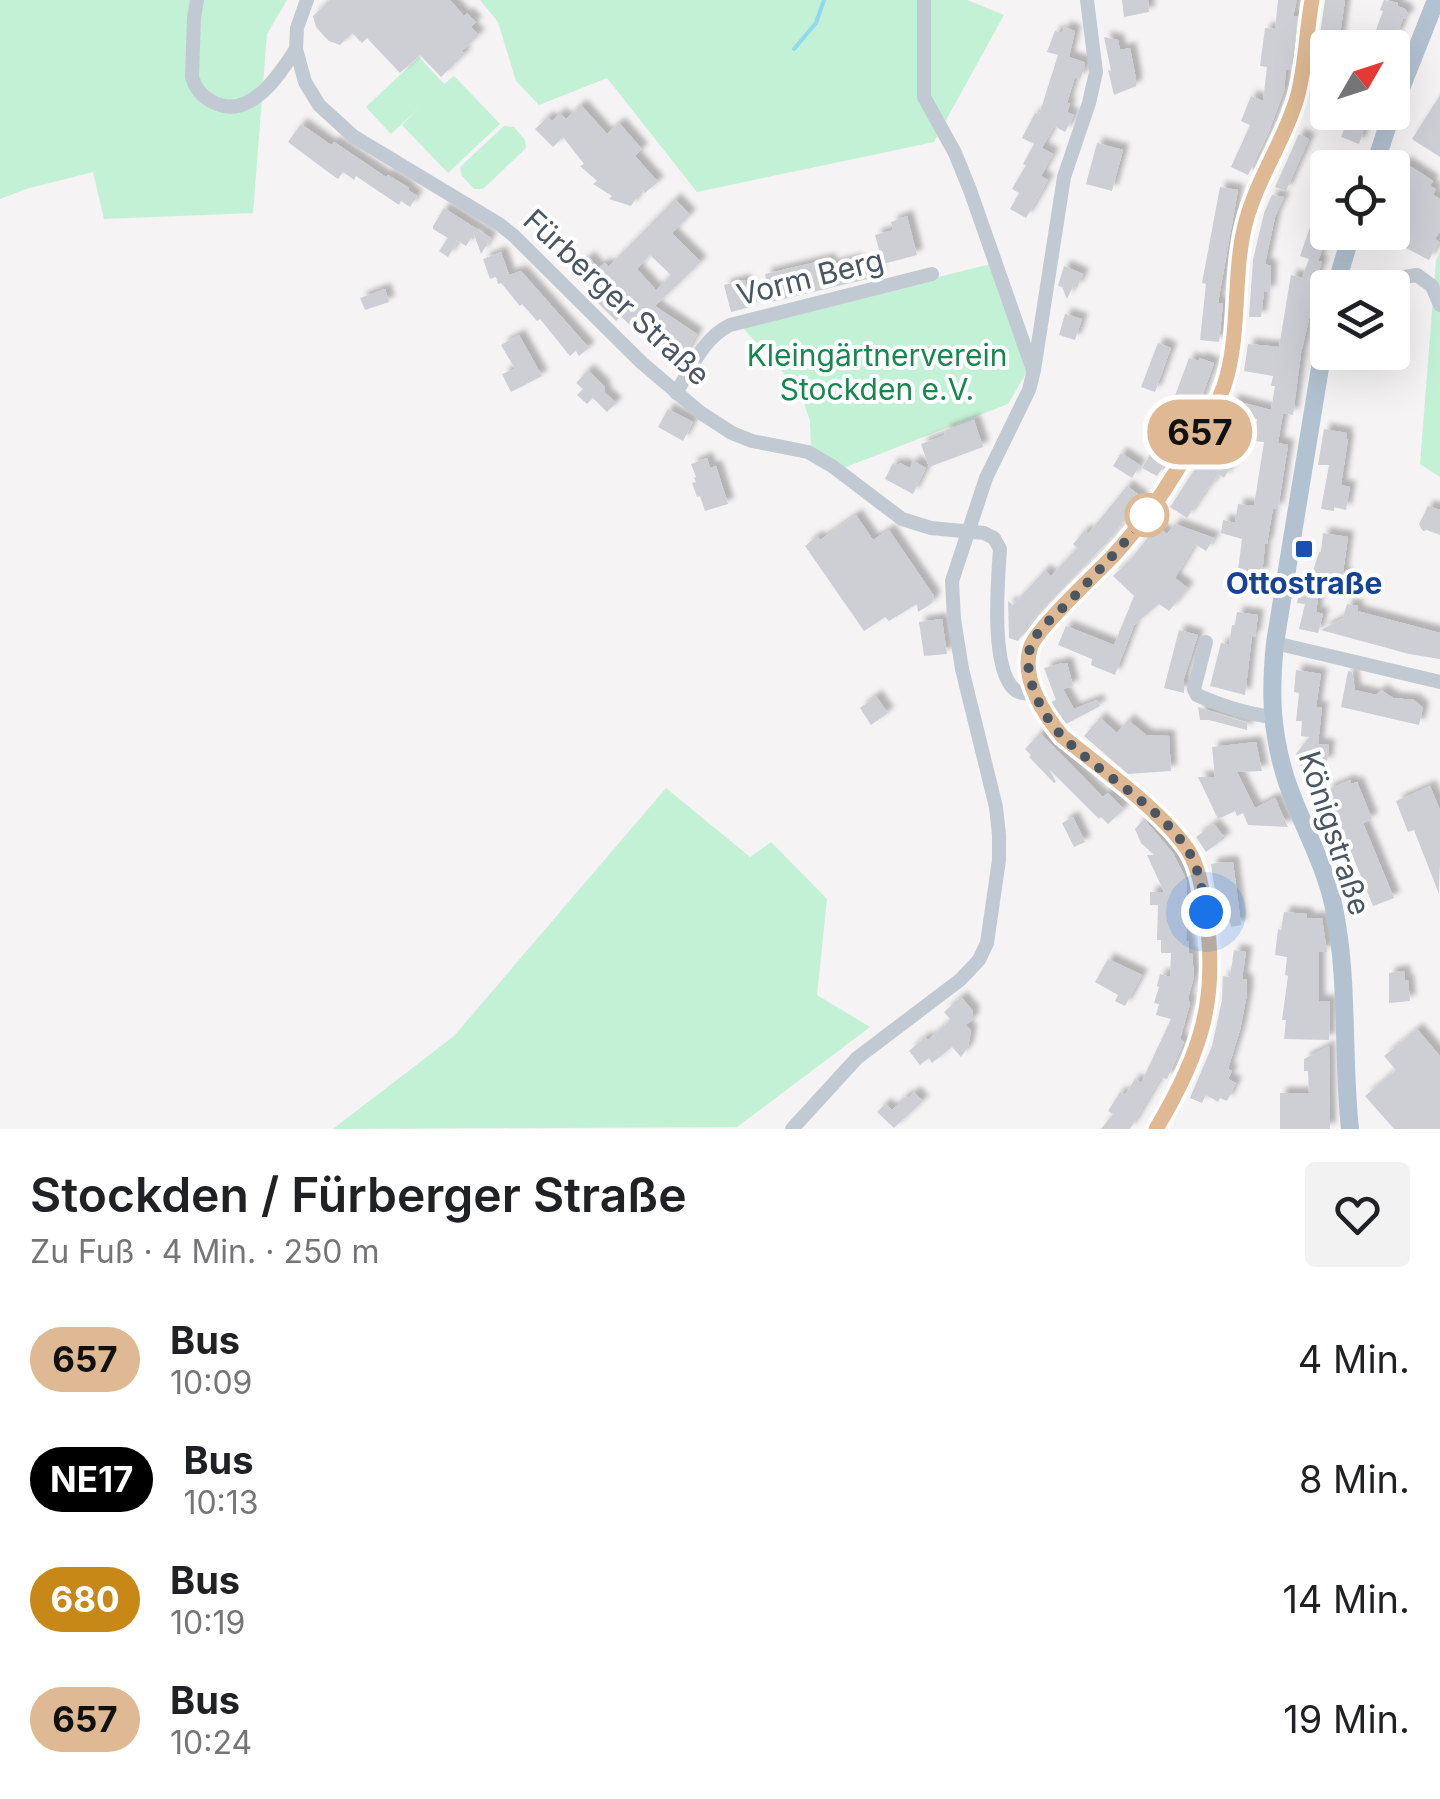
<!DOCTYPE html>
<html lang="de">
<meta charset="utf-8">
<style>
:root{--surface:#fff;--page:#f2f2f2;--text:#202124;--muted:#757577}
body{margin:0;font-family:Inter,sans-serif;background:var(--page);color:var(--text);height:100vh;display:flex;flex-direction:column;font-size:38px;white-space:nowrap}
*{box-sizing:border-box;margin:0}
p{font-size:32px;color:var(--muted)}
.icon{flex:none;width:55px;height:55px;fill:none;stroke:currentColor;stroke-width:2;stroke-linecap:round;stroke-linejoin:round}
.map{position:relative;height:1129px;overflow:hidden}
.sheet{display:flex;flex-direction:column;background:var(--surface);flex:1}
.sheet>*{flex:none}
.badge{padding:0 20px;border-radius:32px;font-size:35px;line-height:65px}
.needle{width:65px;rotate:51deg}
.tools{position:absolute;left:1310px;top:30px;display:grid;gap:20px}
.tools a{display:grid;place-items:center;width:100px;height:100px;border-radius:10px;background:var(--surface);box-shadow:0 10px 40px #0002;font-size:50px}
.you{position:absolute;width:50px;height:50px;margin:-25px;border:8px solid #fff;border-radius:50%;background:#1a73e8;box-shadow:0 0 0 15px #1a73e833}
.map>.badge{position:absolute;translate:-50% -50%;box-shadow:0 0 0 5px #fff}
.round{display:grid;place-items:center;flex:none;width:105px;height:105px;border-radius:10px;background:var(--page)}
.head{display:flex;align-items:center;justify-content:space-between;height:170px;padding:0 30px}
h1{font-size:48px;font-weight:600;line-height:75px}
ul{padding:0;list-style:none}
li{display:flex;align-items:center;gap:30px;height:120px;padding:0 30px}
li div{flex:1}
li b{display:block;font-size:38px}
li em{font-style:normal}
li .badge{min-width:110px;font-weight:700;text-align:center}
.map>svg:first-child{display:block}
.green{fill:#c3f1d5}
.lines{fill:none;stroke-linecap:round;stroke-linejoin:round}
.stream{stroke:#90daee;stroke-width:4}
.building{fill:#cdcfd5;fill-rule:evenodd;filter:url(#shadow)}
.minor{stroke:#c1cad2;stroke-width:14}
.major{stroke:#b3c2d1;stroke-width:18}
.line-casing{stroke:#fff;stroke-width:22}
.line{stroke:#deb993;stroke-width:15}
.walk{stroke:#4a5661;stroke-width:10;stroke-dasharray:0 18}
.stop-dot{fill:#fff;stroke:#deb993;stroke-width:5}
.transit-dot{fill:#1a4fb4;stroke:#fff;stroke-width:4}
.labels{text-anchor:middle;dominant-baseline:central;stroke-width:8;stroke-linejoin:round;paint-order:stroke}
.street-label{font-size:30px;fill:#4a5661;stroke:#fff}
.park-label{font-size:30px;fill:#17864f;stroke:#fff}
.transit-label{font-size:30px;font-weight:bold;fill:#164399;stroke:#fff}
</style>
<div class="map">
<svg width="1440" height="1129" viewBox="0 0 1440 1129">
<defs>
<filter id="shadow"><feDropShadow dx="6" dy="-6" stdDeviation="2.5" flood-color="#0004"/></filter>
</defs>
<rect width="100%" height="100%" fill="#f5f3f3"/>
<g class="green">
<polygon points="0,0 287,0 267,34 253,213 104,219 93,172 26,189 0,199"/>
<polygon points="480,0 967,0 1004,15 934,142 697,192 607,78 539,105 516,81 498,22"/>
<polygon points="419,57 444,84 454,76 500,124 448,173 402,125 420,107 391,134 366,107"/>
<polygon points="504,126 514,127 525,140 526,148 483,189 474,189 462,176 460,167"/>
<polygon points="1440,252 1440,477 1420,464 1436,260"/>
<polygon points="991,264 1028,370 1008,404 841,469 811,449 810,421 800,391 741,326"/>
<polygon points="666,788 750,857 771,842 827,899 817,995 870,1027 737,1127 333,1129 454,1036"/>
</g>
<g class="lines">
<polyline class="stream" points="794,49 816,23 824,0"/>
</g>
<g class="building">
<polygon points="330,0 450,0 464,16 467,13 476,22 471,27 479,35 462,51 465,54 441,77 420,55 400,73 367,38 362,43 352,33 340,45 329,41 324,36 316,27 313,16"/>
<polygon points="1122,0 1148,0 1149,12 1124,17"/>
<polygon points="1278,0 1297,0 1293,16 1298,16 1291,70 1286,70 1284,91 1269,131 1248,175 1231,167 1250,125 1241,121 1251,96 1263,101 1267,67 1260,66 1265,28 1275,29"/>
<polygon points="1325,0 1345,0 1338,48 1318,48"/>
<polygon points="1384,0 1398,3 1397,6 1405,9 1409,16 1403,19 1396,37 1392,36 1388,48 1376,48 1382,32 1376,30 1383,11 1380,10"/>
<polygon points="1064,27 1075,31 1069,57 1084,62 1085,66 1080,79 1075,77 1067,103 1070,104 1067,112 1074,115 1065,132 1054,126 1042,148 1053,154 1041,176 1048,180 1026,218 1010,209 1019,193 1012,189 1026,165 1023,164 1034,144 1022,138 1035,113 1039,115 1058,55 1047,52 1055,31 1062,33"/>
<polygon points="1104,37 1118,40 1120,50 1130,48 1136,79 1136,86 1114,95 1108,70 1111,71"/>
<polygon points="1440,95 1440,157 1412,139"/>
<polygon points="581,105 607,134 619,123 642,149 635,156 658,182 645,193 642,189 631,206 609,199 612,196 593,184 597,181 580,166 584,164 563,137 553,147 535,129 548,117 552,121 560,113 566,119"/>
<polygon points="1351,112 1370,112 1359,144 1341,137"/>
<polygon points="301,124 331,145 334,142 386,177 388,175 409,188 408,190 417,196 410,207 401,201 399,205 356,176 354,180 343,172 338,179 324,169 288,142"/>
<polygon points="1299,134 1309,139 1286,191 1275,187"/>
<polygon points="1097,143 1123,150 1112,191 1086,184"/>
<polygon points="1404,162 1433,181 1430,186 1436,189 1433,195 1440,199 1440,231 1435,239 1439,242 1429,260 1375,232 1392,232 1392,184"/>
<polygon points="1326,181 1328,182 1328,234 1318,261 1322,262 1315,281 1318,281 1301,353 1293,415 1283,413 1278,443 1288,445 1278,509 1273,508 1267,544 1265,544 1262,575 1252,574 1251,579 1237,578 1242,539 1221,533 1223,520 1235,523 1238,504 1254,506 1264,442 1254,441 1257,419 1230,412 1232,400 1271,410 1275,386 1271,386 1273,376 1244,371 1248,344 1279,347 1291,275 1302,278 1309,259 1300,256"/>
<polygon points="1220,187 1238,190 1218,303 1223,303 1219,342 1200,340 1206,284 1202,283"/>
<polygon points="1272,195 1284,197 1275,217 1265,264 1271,266 1270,292 1264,291 1261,317 1249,317 1253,260 1264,213"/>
<path d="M675,199l15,16 -18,18 29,29 -46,44 42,28 -17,30 -14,-9 3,-5 -28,-18 -3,2 -17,-18 -5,5 -27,-27 5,-4 -19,-21 14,-12 9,11 7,-5 3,4zM650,255l21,20 -15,15 -19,-21z"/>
<polygon points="444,208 491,238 481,254 474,234 466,246 458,241 448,257 439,251 448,238 433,229 433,226"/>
<polygon points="907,216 917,255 883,264 875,235 893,230 891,222"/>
<polygon points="501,252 509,275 521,271 589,348 579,356 576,351 570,356 540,319 537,321 522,304 520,306 501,283 498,284 496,277 490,279 483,259"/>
<polygon points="829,259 831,265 857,259 859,266 876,262 880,276 771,302 765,274"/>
<polygon points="1064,266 1083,274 1077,288 1073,286 1067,299 1062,287 1058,286"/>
<polygon points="745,280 751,307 731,312 724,285"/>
<polygon points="385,289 389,302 365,310 360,298"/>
<polygon points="1065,314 1082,319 1075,340 1059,335"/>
<polygon points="519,335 542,376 511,392 502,374 515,369 501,345"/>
<polygon points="1158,343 1171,348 1155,392 1141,387"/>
<polygon points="1189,358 1199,361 1199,358 1214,363 1196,414 1157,476 1142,468 1158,441 1154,439 1161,428 1163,429 1177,406 1172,404"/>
<polygon points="588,370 604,386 605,393 616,403 607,412 593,398 587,404 577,395 583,389 576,383"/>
<polygon points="668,409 693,422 683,441 658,427"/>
<polygon points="974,420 983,447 929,467 921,444 945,435 944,431"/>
<polygon points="1324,429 1347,433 1346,439 1348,439 1341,485 1350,487 1346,510 1334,507 1334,511 1321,509 1329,465 1318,465"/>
<polygon points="1121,453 1140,465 1132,478 1113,466"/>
<polygon points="1204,455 1233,463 1224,478 1219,474 1209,488 1208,487 1187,518 1170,507"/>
<polygon points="707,458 710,468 716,466 728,504 705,511 700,496 697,497 692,483 696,482 694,478 696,477 691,464"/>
<polygon points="913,461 926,468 913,494 885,479 893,463 898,466 900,463 910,468"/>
<polygon points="1127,486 1143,498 1108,541 1033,620 1018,641 1009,638 1008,601 1013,605 1045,570 1051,576 1077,548 1073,544 1085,530 1088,534"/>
<polygon points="1428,506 1440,510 1440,535 1427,530 1423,531 1421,528 1419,524"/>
<polygon points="856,515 873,540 889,530 934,596 932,603 918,612 917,604 889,621 885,617 864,631 805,546 817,536 820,540"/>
<polygon points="1175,524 1214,538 1206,551 1195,544 1175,578 1188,588 1169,611 1159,604 1134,625 1115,675 1091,665 1092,659 1058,645 1066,626 1114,645 1134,596 1113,576 1131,559 1157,526 1167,534"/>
<polygon points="1323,533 1348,537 1343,572 1346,574 1343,585 1321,578 1316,612 1323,614 1318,633 1299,629 1305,604 1297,603 1301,583 1309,584 1319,552 1321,552"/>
<polygon points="1347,604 1358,606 1357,611 1440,633 1440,659 1409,654 1321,630 1343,618"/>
<polygon points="1237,612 1258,615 1255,637 1252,636 1245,695 1210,686 1221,643 1229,645 1232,625 1235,625"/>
<polygon points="942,619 947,654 924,656 919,622"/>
<polygon points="1179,630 1198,635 1184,678 1184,693 1164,688"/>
<polygon points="1063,663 1067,663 1073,686 1063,689 1074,709 1097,700 1100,706 1066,724 1051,702 1056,700 1044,668"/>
<polygon points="1296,670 1321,674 1316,707 1322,707 1318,744 1329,745 1327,763 1313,761 1312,767 1300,766 1296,754 1309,737 1301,736 1302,721 1296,721 1299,693 1294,692"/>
<polygon points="1348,671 1352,672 1355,690 1376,695 1381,690 1393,698 1414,700 1423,708 1419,725 1341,707"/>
<polygon points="876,696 888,713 871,725 860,708"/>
<polygon points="1198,707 1247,723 1247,730 1209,720 1200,720"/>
<polygon points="1100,718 1117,733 1128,720 1146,735 1169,736 1171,771 1128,774 1084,736"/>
<polygon points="1040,733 1103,797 1108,793 1124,809 1108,824 1101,817 1099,819 1049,769 1056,782 1054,783 1029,757 1031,755 1025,749"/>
<polygon points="1256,742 1262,771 1237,772 1255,808 1275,798 1288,827 1248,825 1243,813 1237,816 1235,811 1218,819 1198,777 1215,777 1212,747"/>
<polygon points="1350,780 1351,784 1357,782 1372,819 1363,823 1394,898 1373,906 1326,790"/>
<polygon points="1430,786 1440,810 1439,894 1414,830 1408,832 1396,801"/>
<polygon points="1073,817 1085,842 1074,847 1062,823"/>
<polygon points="1144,819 1173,853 1187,881 1186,941 1189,941 1189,953 1192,953 1194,977 1188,998 1190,1004 1180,1039 1184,1042 1167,1079 1161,1077 1130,1129 1101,1129 1113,1114 1108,1111 1120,1092 1125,1095 1135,1079 1141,1083 1171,1019 1156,1015 1159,1004 1154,1003 1159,987 1157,986 1160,974 1170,977 1171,953 1161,953 1161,940 1157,940 1158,905 1150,905 1150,892 1164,892 1147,855 1154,855 1141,843 1135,829"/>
<polygon points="1214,824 1225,838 1206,852 1196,837"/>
<polygon points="1224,862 1233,862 1241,925 1231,927 1230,922 1220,924 1211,864"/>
<polygon points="1284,912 1307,914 1307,918 1322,918 1327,952 1319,952 1319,1001 1330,1001 1329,1040 1284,1039 1286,1020 1282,1020 1288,976 1285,975 1287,957 1275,955 1278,929 1281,930"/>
<polygon points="1234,950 1246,952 1242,979 1247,980 1247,994 1240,1030 1228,1069 1232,1071 1228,1079 1236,1083 1227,1101 1220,1098 1218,1102 1206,1095 1202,1103 1190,1098 1212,1046 1222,1000 1223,976 1230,977"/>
<polygon points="1108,959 1142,975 1125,1006 1115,1001 1118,995 1095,982"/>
<polygon points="1404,971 1405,980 1408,980 1410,1001 1389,1003 1389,973"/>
<polygon points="961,997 973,1011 973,1019 966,1025 971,1031 968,1047 961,1057 952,1047 932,1063 929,1058 920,1065 909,1051 925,1037 928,1040 951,1020 944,1012"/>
<polygon points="1417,1029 1440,1056 1440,1129 1394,1129 1365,1096 1396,1070 1384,1056"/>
<polygon points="1329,1046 1330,1129 1280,1129 1280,1093 1309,1093 1308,1071 1304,1071 1304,1059"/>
<polygon points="914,1092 923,1101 894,1128 877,1112 885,1104 892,1110 906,1096 908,1098"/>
</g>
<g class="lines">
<g class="minor">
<path d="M197,0l-3,18 -2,59c3,10 9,19 19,24 38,22 68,-26 85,-52"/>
<path d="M307,0l-10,28 -1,21 9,33 14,23 34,31 146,88 14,11 129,128 59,50 31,20 20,8 56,11 24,14 70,53 29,9 53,5 10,5 6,11c-2,30 -10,118 14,140 5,5 15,5 22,5"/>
<polyline points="924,0 924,97 955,153 970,190 1033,370"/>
<polyline points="1336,282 1357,280 1377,281 1417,275 1432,286 1440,305"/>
<path d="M676,393c15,-24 27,-55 54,-68l202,-51"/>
<path d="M1206,642l-12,47 3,6c25,11 48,19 76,22"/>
<polyline points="1275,643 1440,682"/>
<polyline points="792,1129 857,1058 960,980 979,960 987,943 999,860 999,835 996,807 962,669 954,619 952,581 986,478 1029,390 1034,370 1064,177 1089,103 1096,72 1087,0"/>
<path d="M1156,1129c45,-75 64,-132 49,-220 -3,-21 -6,-41 -17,-59 -28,-41 -87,-83 -126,-114 -18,-22 -38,-53 -33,-83 5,-24 79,-90 99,-114 18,-21 34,-45 49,-68 18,-29 41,-61 50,-95 13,-49 6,-102 18,-151 11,-45 39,-83 52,-127 10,-32 9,-66 15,-98"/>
</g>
<g class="major">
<polyline points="1392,111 1436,0"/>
<polyline points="1374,168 1392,112"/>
<polyline points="1335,288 1352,232"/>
<path d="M1328,319l-53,324c-5,50 -4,88 11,136 14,43 39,84 48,129 15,73 8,147 16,221"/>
</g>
</g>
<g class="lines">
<g class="line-casing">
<path id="line" d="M1156,1129c45,-75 64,-132 49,-220 -3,-21 -6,-41 -17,-59 -28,-41 -87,-82 -126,-114 -19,-23 -42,-59 -31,-90 7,-19 65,-72 82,-90 24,-26 45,-55 64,-86 18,-28 41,-60 50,-94 13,-49 6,-102 18,-151 11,-45 39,-83 52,-127 9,-32 9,-66 15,-98"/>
</g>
<use href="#line" class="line"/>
<path class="walk" d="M1147,515c-23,30 -50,57 -76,85 -12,12 -28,24 -37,39 -17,28 7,76 28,97 39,39 91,65 124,111 13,20 16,42 20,65"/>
</g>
<circle class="stop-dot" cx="1147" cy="515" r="20"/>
<rect class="transit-dot" x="1294" y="539" width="20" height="20" rx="5"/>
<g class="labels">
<g class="street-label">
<text transform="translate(810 277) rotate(-14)">Vorm Berg</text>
<text transform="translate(617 297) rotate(43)">Fürberger Straße</text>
<text transform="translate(1335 833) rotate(72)">Königstraße</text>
</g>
<g class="park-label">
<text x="877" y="355">Kleingärtnerverein<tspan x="877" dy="34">Stockden e.V.</tspan></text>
</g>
<g class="transit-label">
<text x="1304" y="583">Ottostraße</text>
</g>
</g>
</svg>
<div class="tools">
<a><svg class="needle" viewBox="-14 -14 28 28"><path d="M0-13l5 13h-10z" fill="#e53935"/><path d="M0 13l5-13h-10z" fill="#757577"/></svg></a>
<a><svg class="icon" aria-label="locate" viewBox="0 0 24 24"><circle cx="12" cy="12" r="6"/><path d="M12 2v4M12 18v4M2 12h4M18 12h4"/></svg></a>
<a><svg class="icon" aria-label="layers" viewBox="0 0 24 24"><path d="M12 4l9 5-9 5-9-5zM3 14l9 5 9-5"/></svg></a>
</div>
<div class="you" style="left:1206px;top:912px"></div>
<b class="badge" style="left:1200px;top:432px;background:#deb993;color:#111">657</b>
</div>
<section class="sheet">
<div class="head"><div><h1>Stockden / Fürberger Straße</h1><p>Zu Fuß · 4 Min. · 250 m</p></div><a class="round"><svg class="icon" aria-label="heart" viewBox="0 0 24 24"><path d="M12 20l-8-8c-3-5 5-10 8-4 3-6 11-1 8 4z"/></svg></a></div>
<ul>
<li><span class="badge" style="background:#deb993;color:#111">657</span><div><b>Bus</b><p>10:09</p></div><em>4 Min.</em></li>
<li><span class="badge" style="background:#000;color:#fff">NE17</span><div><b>Bus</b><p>10:13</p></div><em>8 Min.</em></li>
<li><span class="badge" style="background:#c88817;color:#fff">680</span><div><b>Bus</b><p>10:19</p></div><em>14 Min.</em></li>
<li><span class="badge" style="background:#deb993;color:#111">657</span><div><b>Bus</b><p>10:24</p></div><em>19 Min.</em></li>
</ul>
</section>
